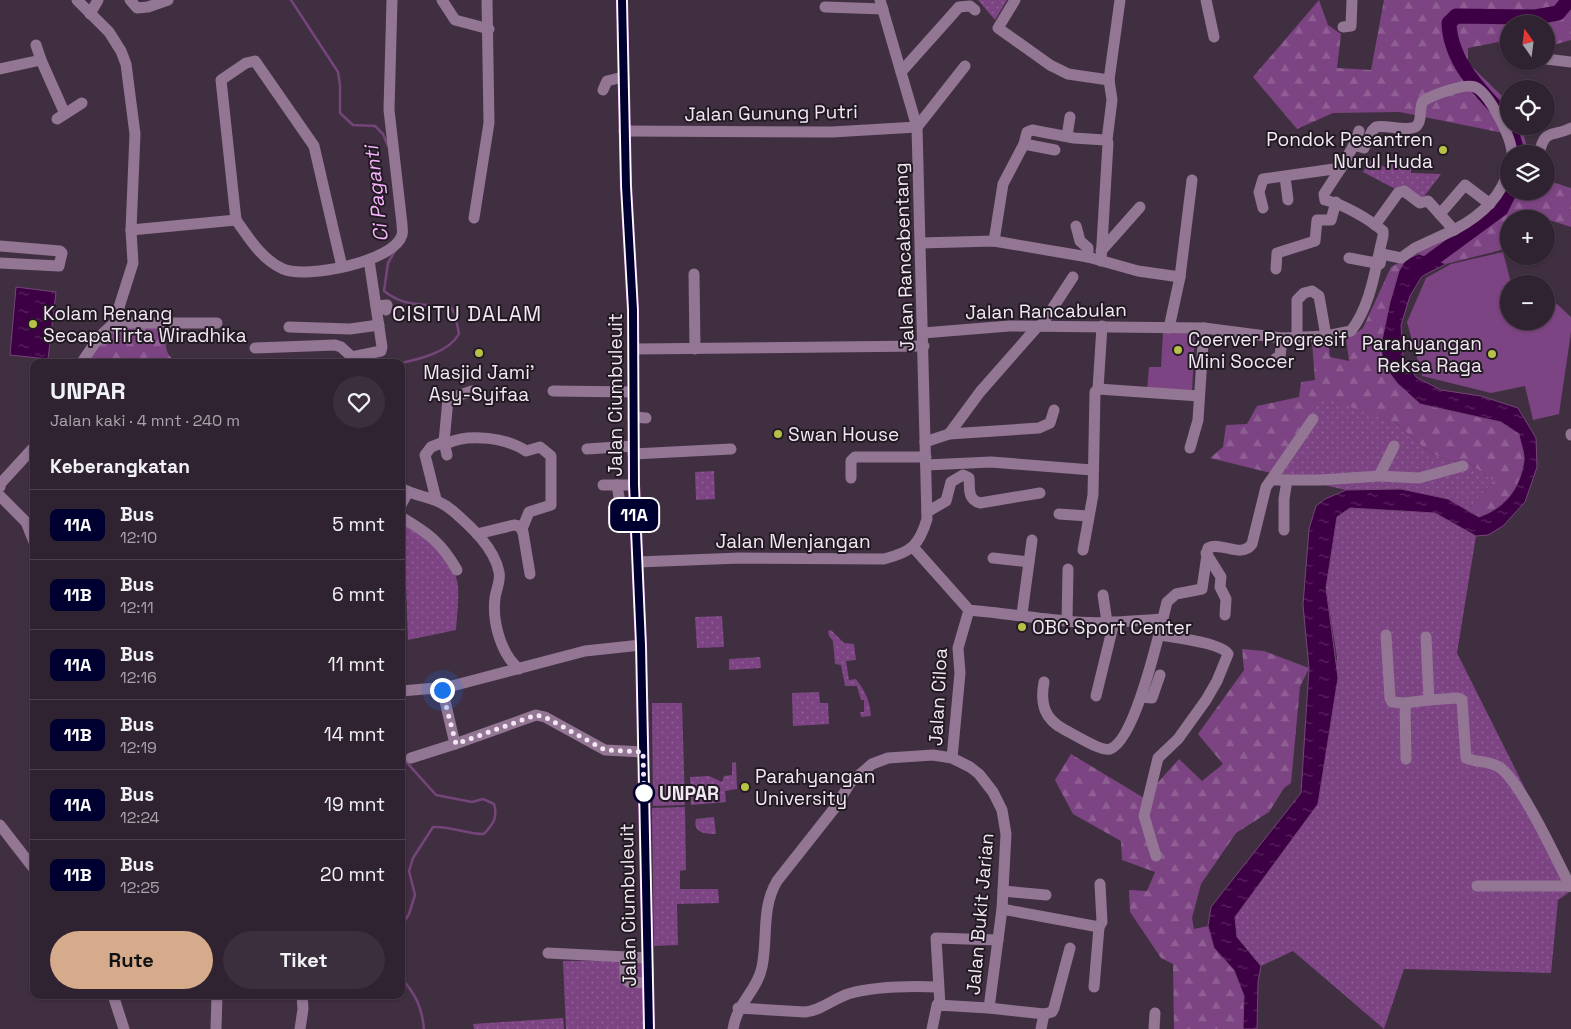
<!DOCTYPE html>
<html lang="id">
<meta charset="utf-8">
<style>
:root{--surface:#302331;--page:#3c2f3d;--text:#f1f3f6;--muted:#a8a4ab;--line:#4b404d;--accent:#d6ab8b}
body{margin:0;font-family:"Space Grotesk",sans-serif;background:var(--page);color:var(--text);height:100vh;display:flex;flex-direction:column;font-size:19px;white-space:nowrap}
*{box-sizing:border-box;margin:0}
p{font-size:16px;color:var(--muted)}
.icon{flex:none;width:28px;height:28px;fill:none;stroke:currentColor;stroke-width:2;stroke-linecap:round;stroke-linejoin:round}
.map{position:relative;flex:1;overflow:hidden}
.details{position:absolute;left:30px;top:359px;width:375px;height:640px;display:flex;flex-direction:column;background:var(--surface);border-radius:10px;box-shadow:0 1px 4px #0004,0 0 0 1px var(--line)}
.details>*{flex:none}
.badge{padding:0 10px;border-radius:8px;font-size:18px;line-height:32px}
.needle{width:32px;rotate:346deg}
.tools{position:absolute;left:1500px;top:15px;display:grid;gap:10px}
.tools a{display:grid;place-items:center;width:55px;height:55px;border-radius:50%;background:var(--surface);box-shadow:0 1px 4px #0004,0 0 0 1px var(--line);font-size:25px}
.you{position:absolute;width:25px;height:25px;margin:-12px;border:4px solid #fff;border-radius:50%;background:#1a73e8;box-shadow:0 0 0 8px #1a73e833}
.map>.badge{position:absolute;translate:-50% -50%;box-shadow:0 0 0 2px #fff}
h2{padding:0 20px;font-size:19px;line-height:45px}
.round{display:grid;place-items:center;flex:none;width:52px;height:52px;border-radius:26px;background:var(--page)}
.head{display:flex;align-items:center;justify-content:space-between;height:85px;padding:0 20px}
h1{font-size:24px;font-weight:700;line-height:38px}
.cta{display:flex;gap:10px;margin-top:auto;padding:10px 20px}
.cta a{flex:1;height:58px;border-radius:30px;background:var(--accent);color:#111;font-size:20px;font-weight:700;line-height:58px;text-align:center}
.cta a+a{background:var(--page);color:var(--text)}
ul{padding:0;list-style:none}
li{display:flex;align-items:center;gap:15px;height:70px;padding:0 20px;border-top:1px solid var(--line)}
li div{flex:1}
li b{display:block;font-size:19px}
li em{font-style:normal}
li .badge{min-width:55px;font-weight:700;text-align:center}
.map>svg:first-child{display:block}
.green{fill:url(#green-dots)}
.forest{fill:url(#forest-firs)}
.pitch{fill:#7c4482}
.water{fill:url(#water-ripples);stroke:#744578}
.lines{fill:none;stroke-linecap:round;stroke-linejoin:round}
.stream{stroke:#744578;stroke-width:2.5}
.river{stroke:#3e0044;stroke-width:15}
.minor{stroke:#927694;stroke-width:11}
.major{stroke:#efb4f3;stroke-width:12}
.line-casing{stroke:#fff;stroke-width:11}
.line{stroke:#000030;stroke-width:8}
.walk{stroke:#f2e7f3;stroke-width:5;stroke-dasharray:0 9}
.poi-dot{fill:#b7c148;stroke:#221a23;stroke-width:2}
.stop-dot{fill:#fff;stroke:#000030;stroke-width:2.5}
.labels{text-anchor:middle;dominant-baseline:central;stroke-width:4;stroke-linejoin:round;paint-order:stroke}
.street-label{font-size:19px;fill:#f2e7f3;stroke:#221a23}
.poi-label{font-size:19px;fill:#f2e7f3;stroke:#221a23;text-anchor:start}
.stop-label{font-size:19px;font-weight:bold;fill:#f2e7f3;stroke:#221a23;text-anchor:start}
.water-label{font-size:20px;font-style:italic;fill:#f7b2fd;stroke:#221a23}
.quarter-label{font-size:21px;letter-spacing:1px;fill:#f2e7f3;stroke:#221a23}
</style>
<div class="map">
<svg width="1571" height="1029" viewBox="0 0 1571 1029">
<defs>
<pattern id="green-dots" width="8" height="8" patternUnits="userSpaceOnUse" patternTransform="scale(1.25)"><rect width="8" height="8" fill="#7c4482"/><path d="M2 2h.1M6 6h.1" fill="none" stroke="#8f5f94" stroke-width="1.8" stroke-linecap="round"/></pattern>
<pattern id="forest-firs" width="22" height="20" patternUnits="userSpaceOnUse" patternTransform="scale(1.25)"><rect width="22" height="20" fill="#7c4482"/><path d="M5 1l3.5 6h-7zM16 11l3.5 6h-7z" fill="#8f5f94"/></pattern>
<pattern id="water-ripples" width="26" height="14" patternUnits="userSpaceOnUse" patternTransform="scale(1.25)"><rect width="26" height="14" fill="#3e0044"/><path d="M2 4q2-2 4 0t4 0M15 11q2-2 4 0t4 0" fill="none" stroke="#5a255f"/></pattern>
</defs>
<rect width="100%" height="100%" fill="#402f41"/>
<g class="green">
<polygon points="978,0 1007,0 995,20"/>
<polygon points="1371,160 1387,168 1393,163 1411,166 1411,173 1441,174 1420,202 1363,172"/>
<polygon points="1321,395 1397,424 1429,452 1449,461 1469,463 1494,481 1467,510 1448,499 1401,489 1346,490 1279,475"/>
<polygon points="714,471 715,499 696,500 695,472"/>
<polygon points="1350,508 1435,513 1476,536 1457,653 1571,880 1571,891 1558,900 1551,973 1404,969 1384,1029 1293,951 1261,966 1237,937 1235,917 1318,804 1337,657 1326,588 1337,516"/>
<path d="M401,520c23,15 54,36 57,66 1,14 -1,30 -2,44l-48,10 -2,-55h-5z"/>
<polygon points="722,616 724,647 697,648 695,617"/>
<path d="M831,630l13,13 10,1 2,16 -10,1 3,19 7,-1c9,12 14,22 15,37l-10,1 -1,-5h4v-12h-3l-4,-14h-12l-4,-21 -6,-1 -2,-23 -4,-5 -1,-5z"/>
<polygon points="760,657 761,668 729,670 729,659"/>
<polygon points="819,692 820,703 828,703 829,724 793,726 792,693"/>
<polygon points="652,703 682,703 685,805 653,806"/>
<polygon points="736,762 737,789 725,791 726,802 691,805 690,777 709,776 722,782 724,776 732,775 732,763"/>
<polygon points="685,807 686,870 680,871 680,889 718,889 719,903 677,904 678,945 654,946 652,808"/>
<path d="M714,817l2,17c-10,0 -24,-1 -20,-15z"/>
<polygon points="645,960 647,1029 566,1029 563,961"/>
<polygon points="563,1018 564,1029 474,1029 473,1024"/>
</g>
<g class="forest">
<polygon points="1319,0 1328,25 1341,34 1337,68 1371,70 1384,0 1571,0 1571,40 1546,47 1546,24 1509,24 1509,40 1468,48 1468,63 1504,98 1509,95 1509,126 1522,126 1528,154 1512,154 1508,134 1400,112 1333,113 1297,129 1253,77"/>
<path d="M1546,180l25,8v39l-25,-8h-37v29l-63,16 -34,-13c30,-11 87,-29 97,-63v3h37z"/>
<path d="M1406,259l-25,86 39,59 81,18 18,12c2,8 6,19 5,27 -4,28 -19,47 -45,56l-12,-7 27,-29 -25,-18 -20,-2 -20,-9 -32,-28 -76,-28 -42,79 -69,-17 13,-11 3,-22 21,-1 10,-18 42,-9 2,-15 14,-2 -3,-38 16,-4 2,19 19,4 -3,-23 8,-3 9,-7 28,-61z"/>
<path d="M119,325l51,2c-5,13 -8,28 8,35h-93l17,-28z"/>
<polygon points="1242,649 1264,651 1309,668 1300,687 1291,783 1284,788 1269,812 1236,833 1201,884 1192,918 1194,929 1208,926 1214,948 1234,970 1244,996 1243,1029 1174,1029 1173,964 1161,958 1130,912 1129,890 1147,891 1155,872 1122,860 1121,841 1073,814 1055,780 1071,754 1144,798 1179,759 1202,781 1223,764 1198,734 1244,670"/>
</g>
<g class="pitch">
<polygon points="1503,252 1511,283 1521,281 1522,284 1509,284 1509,321 1546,321 1546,294 1571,317 1571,332 1559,414 1533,420 1525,386 1491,393 1422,376 1407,322 1426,278 1451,264"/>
<polygon points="1163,332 1195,333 1192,393 1147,391 1149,367 1161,367"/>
</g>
<g class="water">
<path d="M1419,254l27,10 -24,12 -12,20 -9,29 2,31 13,21 25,13 40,6 37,12 18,30 1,29 -12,35 -22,24 -15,9 -12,1 -41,-23 -85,-5 -13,9 -11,71 12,90 -20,126 -83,113 2,20 24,29 -3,16 -1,47h-14l1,-33 -10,-26 -20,-22 -6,-22 3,-19 90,-114 8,-125 -6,-63 6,-76 7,-23 9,-7 21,-9 55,-1 47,10 31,18c26,-9 41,-28 45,-56 1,-8 -4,-19 -5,-27l-18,-12 -81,-18 -23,-21 -14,-19 -2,-19 9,-43 9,-31 7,-12z"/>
<polygon points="16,287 56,292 48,359 10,355"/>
</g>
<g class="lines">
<g class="stream">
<polyline points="291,0 338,72 340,85 340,113 353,125 375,126 383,134 388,146"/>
<path d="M395,251l-7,12 -4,28c20,16 41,14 66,15l5,8 4,20c-10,18 -39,25 -58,29"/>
<path d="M401,756l35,39 36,7 11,-3 11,5c4,14 -1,20 -10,30 -18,0 -33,-8 -51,-7l-20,31 -4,13 6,24 -6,19 -8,13"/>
<path d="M401,978c15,16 21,30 23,51"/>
</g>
<g class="river">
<path d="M1509,124l-2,-5c-25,-26 -57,-57 -58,-96l7,-7 79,1 23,-4 11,-13"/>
<polyline points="1510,128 1518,154"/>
<polyline points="1415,272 1501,209 1510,191"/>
</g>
<g class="minor">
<polyline points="77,0 109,32 121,51 126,64 135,134 131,230 133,263 114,323 99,337 82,362"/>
<polyline points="130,0 137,8 148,7 168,0"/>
<polyline points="442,0 455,20 489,29"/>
<polyline points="1015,0 998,28 1050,65 1068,74 1109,80"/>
<polyline points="1206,0 1214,37"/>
<polyline points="825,7 883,9"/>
<polyline points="90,14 98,0"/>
<polyline points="1343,27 1351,26 1352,0"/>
<polyline points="36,45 41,60"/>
<polyline points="1546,59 1571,62"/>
<polyline points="0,69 41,60 65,114"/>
<polyline points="901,72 959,7 970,6 975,10"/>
<polyline points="603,90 607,81 623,77"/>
<polyline points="57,119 82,103"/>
<polyline points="624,131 832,132 917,127 965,66"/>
<polyline points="1067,136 1070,117"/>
<polyline points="1107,140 1112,100 1109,80 1120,0"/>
<polyline points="1024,144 1055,150"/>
<path d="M1354,145l10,3 8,-17 4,-4c10,-3 37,7 42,-3 4,-6 1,-16 5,-23 10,-6 41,-18 52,-14 14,6 37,51 37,67"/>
<path d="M1539,154c6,-27 13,-16 32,-26"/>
<polyline points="1341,168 1355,143 1359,131"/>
<polyline points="1285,177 1288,200"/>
<polyline points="1440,214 1465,185 1490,204"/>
<polyline points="474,218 489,123 487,0"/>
<polyline points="236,220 221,80 246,63 255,61 314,146 342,267"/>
<path d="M1375,225l23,-32 6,-2 16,12 8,-2 26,29c25,-13 48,-33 55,-62"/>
<polyline points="1076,226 1080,241 1088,248 1088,257"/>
<path d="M131,230l105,-10c13,18 25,39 47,49 23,10 111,-7 119,-34 1,-3 0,-8 0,-11l-13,-114 3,-110"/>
<polyline points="994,241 1003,184 1024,144 1027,132 1032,130 1074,138 1105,140 1108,143 1101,261"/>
<polyline points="921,243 994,241 1088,257 1138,271 1180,277"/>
<polyline points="0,246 60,251 62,253 59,266 0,263"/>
<polyline points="1101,251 1140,207"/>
<polyline points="1349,258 1376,263"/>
<polyline points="1380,264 1382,254 1401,258 1415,248 1454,230"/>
<polyline points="1276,269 1277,253 1315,241 1317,220 1331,220 1336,202"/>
<polyline points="694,274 695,349"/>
<polyline points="376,306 387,305 386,310"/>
<polyline points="114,323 217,323"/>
<polyline points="1041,326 1073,277"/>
<polyline points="289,327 350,329 379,325"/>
<polyline points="1169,328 1180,277 1192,180"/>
<path d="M923,333l86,-7 195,2 78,10 44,-2 25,-5c21,-28 24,-63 32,-95v-5c-14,-12 -40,-27 -58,-31l-1,-6 17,-26 -78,11 -4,13 4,16"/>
<polyline points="1297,336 1297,300 1304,293 1312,291 1319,296 1326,336"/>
<polyline points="255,348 335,345 341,347 352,357 381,351 382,347 369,260"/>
<polyline points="633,349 924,346"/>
<polyline points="1276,358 1280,357 1282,338"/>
<polyline points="1098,389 1199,396"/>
<polyline points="553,391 633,392"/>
<polyline points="633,417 646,418"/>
<polyline points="949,434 980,392 1038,326"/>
<polyline points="1571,435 1571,434"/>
<polyline points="444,442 447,455"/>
<polyline points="925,442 949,434 1039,428 1050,423 1054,410"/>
<path d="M448,443c21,-10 59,-5 78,8l14,-4 11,9v49l-22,7 -7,17"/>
<polyline points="1190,448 1198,420 1204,328"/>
<polyline points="587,449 633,446"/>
<polyline points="633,454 731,449"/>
<polyline points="926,465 991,462 1092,470"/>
<polyline points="1379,476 1419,478 1463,466"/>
<polyline points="851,478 851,461 855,457 926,457"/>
<polyline points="1271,480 1313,419"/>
<polyline points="603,485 634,485"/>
<polyline points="617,485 623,521 635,524"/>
<polyline points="0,487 1,483 34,447"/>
<path d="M401,488c19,11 33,7 52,23 18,16 41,36 46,61 2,8 -3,18 -4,26 -3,24 6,56 24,71"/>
<polyline points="0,496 26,522 34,542"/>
<polyline points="436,499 425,455 431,447 444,442 448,399 472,391"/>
<polyline points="401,505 408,492"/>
<path d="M927,512l19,-11 5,-19 12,-7 6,3c1,11 -2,21 11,25l60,-10"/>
<polyline points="1059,514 1088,516"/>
<path d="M401,517c27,16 40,25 56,53"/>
<polyline points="1284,530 1284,499 1287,480"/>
<polyline points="477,534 514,525 519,526 523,532 530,574"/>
<path d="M913,547l56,63c33,3 64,8 97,11 32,4 65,0 97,-2"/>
<polyline points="1083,550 1093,495 1095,392 1098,389 1102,326"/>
<polyline points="1206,553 1221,577 1220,587 1226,599 1225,615"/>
<polyline points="993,558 1029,562"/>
<path d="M638,562l102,-4 144,1c27,-7 35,-13 43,-40l-10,-392 -37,-127"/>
<polyline points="1103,595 1107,622"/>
<polyline points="1022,614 1032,540"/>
<polyline points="1067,621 1068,569"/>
<polyline points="1386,635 1390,698 1392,702 1405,703 1406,759"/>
<path d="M1426,637l3,63 29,-2 4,2 4,58c11,5 22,2 33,9 21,13 58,93 71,119"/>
<path d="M1044,682c-4,22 0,37 21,48 9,4 36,22 45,19 26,-9 50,-120 57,-147l9,-8 26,-5 6,-41c14,-7 33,11 44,-4l14,-57 5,-7h50l58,-4 15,-30"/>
<polyline points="401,691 448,687 585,651 641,645"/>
<polyline points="1096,696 1114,622"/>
<polyline points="1141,697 1152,698 1160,675"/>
<polyline points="1405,703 1429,700"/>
<polyline points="455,744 536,715 545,717 605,750 643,752"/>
<polyline points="411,758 455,744 442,688"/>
<polyline points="952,758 960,673 958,648 969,610"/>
<polyline points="0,825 34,869"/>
<path d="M1156,856l-12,-40 14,-58 20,-19 28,-39 11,-19 11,-27c-6,-11 -55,-17 -68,-19"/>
<polyline points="1477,886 1571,886"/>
<polyline points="1003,891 1046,895"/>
<polyline points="1002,909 1099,927 1102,922 1100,884"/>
<polyline points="548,953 647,958"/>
<polyline points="625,958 625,979 629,982 648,983"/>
<polyline points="1094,987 1099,927"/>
<polyline points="113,995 124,1029"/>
<polyline points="940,1005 936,938 998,940"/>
<path d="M738,1008l67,4c15,-1 28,-13 43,-18 28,-8 61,-8 89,-7"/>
<polyline points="1044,1014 1052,1012 1054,1008 1070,948"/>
<polyline points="216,1029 217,995"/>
<polyline points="300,1029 303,1009 302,995"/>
<path d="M733,1029c4,-26 24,-38 29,-62 6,-29 -1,-59 15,-86l60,-76 13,-22 22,-19 16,-6 45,-3 19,3 18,9 9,7 14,18 9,18 4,24 -4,75 -13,99"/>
<polyline points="932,1029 937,1005 989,1008 1044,1014 1041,1029"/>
<polyline points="1154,1029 1155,1013"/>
</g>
<polyline class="major" points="622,0 626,186 633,310 634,485 641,645 649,1029"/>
</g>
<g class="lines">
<g class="line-casing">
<polyline id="line" points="622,0 626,186 633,310 634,485 641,645 649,1029"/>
</g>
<use href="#line" class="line"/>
<polyline class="walk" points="442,690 456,744 536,715 545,717 605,750 643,752 644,793"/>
</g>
<g class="poi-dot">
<circle cx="1443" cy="150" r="5"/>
<circle cx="33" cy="324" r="5"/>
<circle cx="1178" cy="350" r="5"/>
<circle cx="479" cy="353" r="5"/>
<circle cx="1492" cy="354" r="5"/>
<circle cx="778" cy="434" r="5"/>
<circle cx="1022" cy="627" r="5"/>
<circle cx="745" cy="787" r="5"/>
</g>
<circle class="stop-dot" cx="644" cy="793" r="10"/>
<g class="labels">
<g class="street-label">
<text transform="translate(771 113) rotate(-1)">Jalan Gunung Putri</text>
<text transform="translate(904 257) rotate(-92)">Jalan Rancabentang</text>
<text transform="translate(1046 311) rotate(-1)">Jalan Rancabulan</text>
<text transform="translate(615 395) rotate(-90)">Jalan Ciumbuleuit</text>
<text x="793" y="541">Jalan Menjangan</text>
<text transform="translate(938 697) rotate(-87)">Jalan Ciloa</text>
<text transform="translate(628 905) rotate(-91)">Jalan Ciumbuleuit</text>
<text transform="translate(980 914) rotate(-85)">Jalan Bukit Jarian</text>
</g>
<g class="poi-label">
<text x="1433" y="139" text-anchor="end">Pondok Pesantren<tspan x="1433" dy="22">Nurul Huda</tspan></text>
<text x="43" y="313">Kolam Renang<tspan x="43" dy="22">SecapaTirta Wiradhika</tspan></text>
<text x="1188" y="339">Coerver Progresif<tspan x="1188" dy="22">Mini Soccer</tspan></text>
<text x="1482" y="343" text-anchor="end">Parahyangan<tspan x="1482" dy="22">Reksa Raga</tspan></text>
<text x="479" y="372" text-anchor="middle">Masjid Jami'<tspan x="479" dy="22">Asy-Syifaa</tspan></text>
<text x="788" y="434">Swan House</text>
<text x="1032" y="627">OBC Sport Center</text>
<text x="755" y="776">Parahyangan<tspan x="755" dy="22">University</tspan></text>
</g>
<g class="stop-label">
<text x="659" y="793">UNPAR</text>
</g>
<g class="water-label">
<text transform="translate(376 194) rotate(-96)">Ci Paganti</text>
</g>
<g class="quarter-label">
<text x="467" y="313">CISITU DALAM</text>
</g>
</g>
</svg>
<div class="tools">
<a><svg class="needle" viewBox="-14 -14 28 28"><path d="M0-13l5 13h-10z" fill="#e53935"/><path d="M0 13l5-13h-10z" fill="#a8a4ab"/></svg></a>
<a><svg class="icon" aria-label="locate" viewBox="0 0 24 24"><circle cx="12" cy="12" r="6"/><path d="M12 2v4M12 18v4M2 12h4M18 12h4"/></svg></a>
<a><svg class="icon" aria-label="layers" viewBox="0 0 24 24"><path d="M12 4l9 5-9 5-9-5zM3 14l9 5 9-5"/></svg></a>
<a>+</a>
<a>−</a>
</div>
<div class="you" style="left:442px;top:690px"></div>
<b class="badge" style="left:634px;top:515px;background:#000030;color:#fff">11A</b>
<section class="details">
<div class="head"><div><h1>UNPAR</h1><p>Jalan kaki · 4 mnt · 240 m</p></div><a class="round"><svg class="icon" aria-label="heart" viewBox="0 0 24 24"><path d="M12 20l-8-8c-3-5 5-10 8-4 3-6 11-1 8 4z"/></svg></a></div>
<h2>Keberangkatan</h2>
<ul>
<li><span class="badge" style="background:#000030;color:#fff">11A</span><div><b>Bus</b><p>12:10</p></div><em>5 mnt</em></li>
<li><span class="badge" style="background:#000030;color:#fff">11B</span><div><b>Bus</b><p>12:11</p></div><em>6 mnt</em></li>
<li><span class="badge" style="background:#000030;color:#fff">11A</span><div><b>Bus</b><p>12:16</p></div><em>11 mnt</em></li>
<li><span class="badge" style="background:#000030;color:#fff">11B</span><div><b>Bus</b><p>12:19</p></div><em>14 mnt</em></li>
<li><span class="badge" style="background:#000030;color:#fff">11A</span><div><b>Bus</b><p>12:24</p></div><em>19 mnt</em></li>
<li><span class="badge" style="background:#000030;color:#fff">11B</span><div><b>Bus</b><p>12:25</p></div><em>20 mnt</em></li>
</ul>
<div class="cta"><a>Rute</a><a>Tiket</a></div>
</section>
</div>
